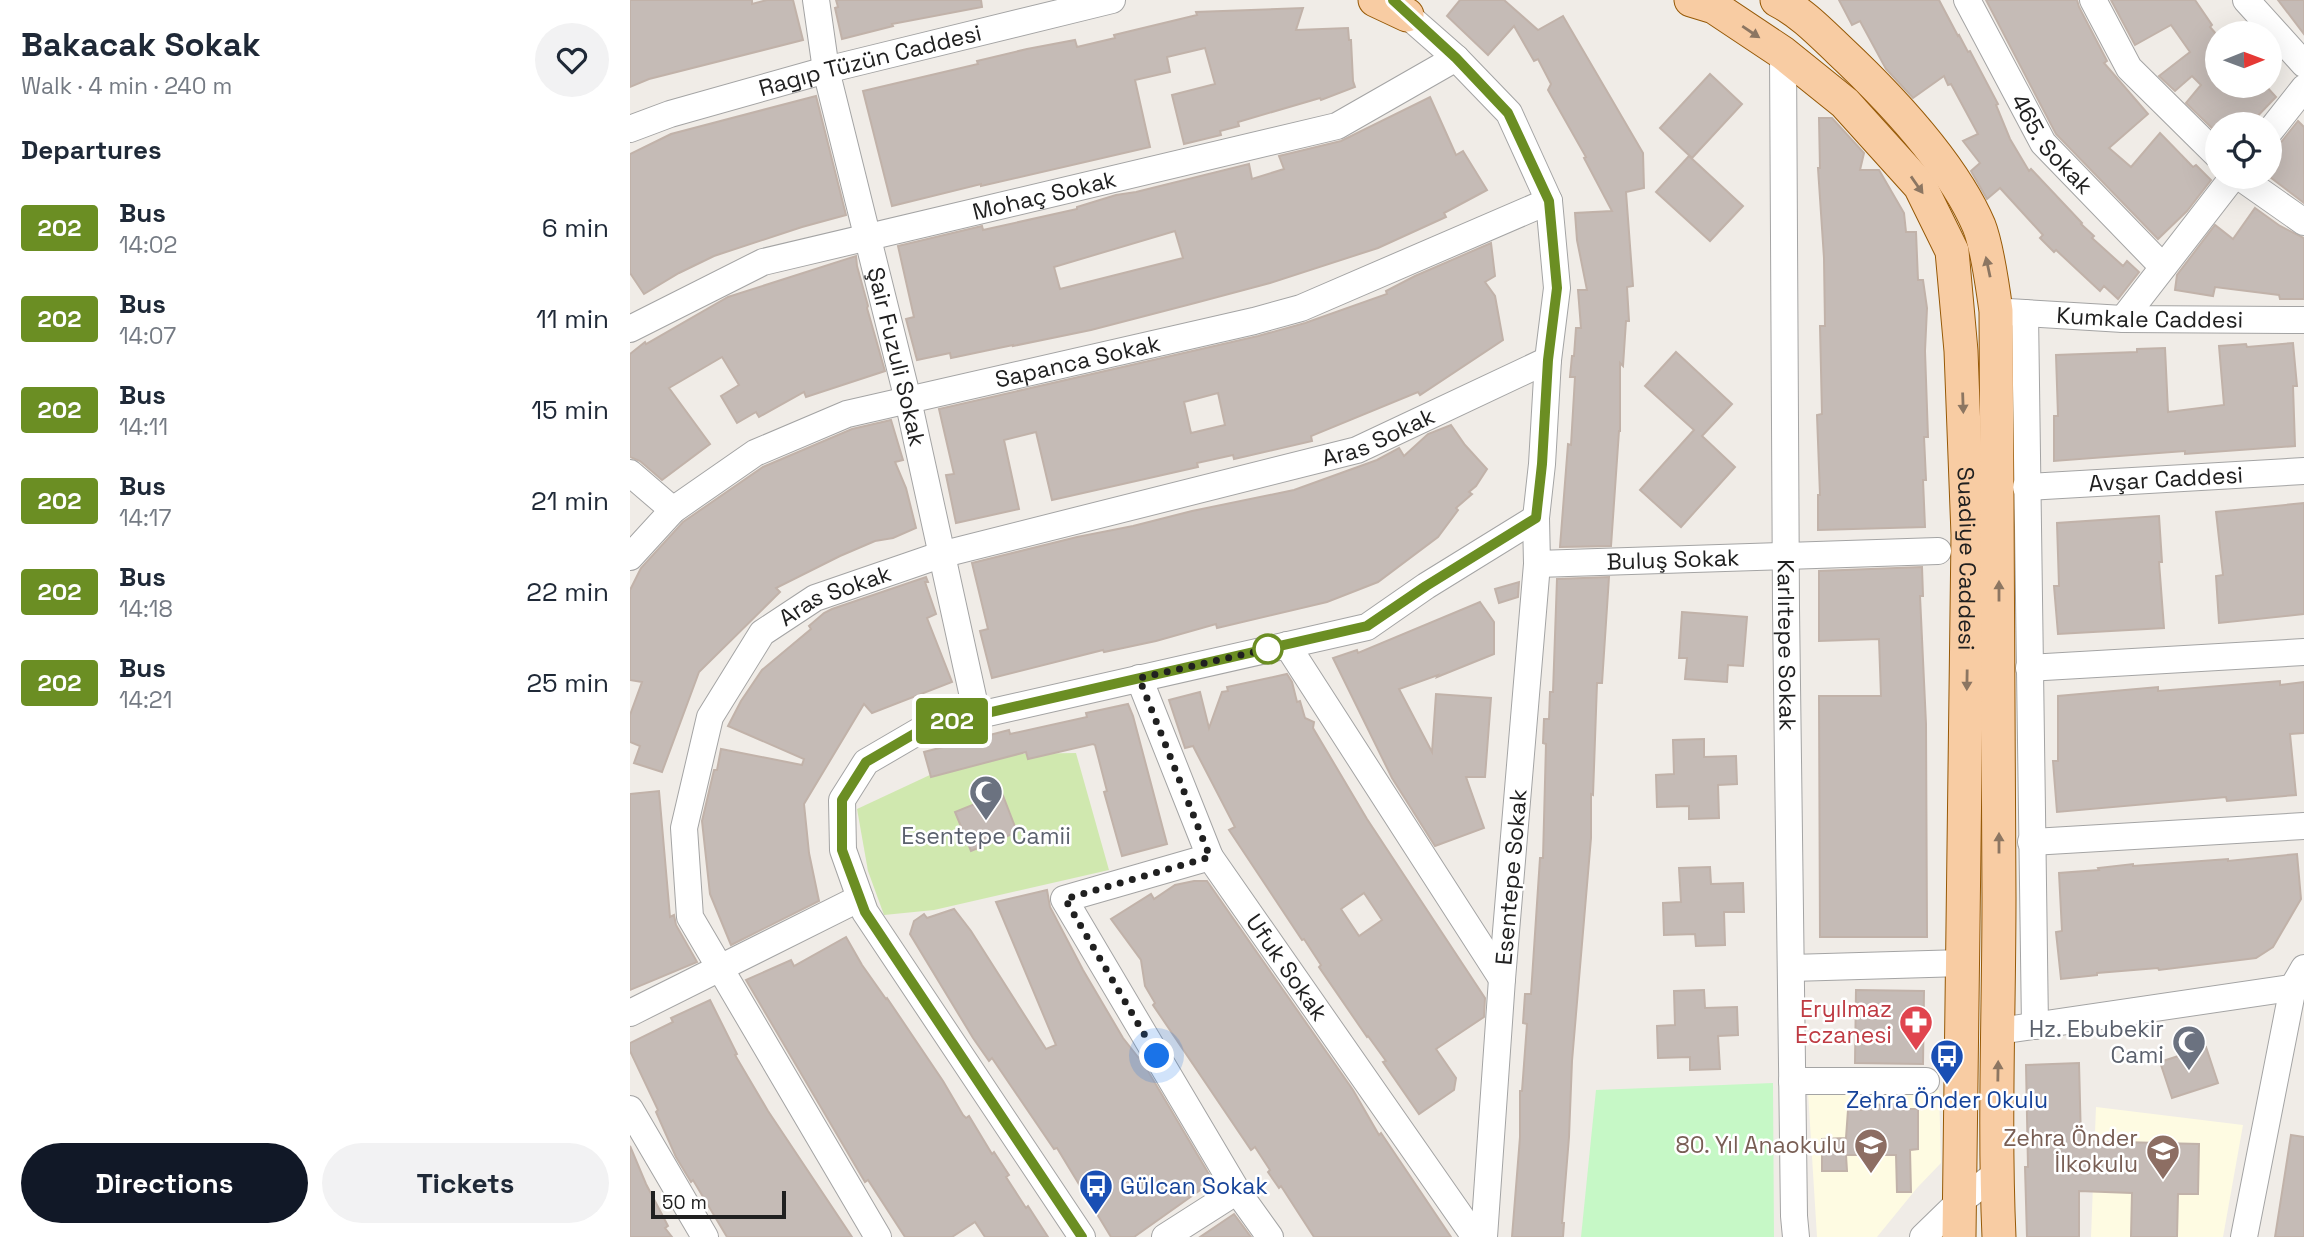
<!DOCTYPE html>
<meta charset="utf-8">
<style>
:root{--surface:#fff;--page:#f2f2f3;--text:#1f2937;--muted:#747a83;--accent:#111827}
body{margin:0;font-family:"Space Grotesk",sans-serif;background:var(--page);color:var(--text);height:100vh;display:flex;flex-direction:column;font-size:26px;white-space:nowrap}
*{box-sizing:border-box;margin:0}
p{font-size:23px;color:var(--muted)}
.icon{flex:none;width:38px;height:38px;fill:none;stroke:currentColor;stroke-width:2;stroke-linecap:round;stroke-linejoin:round}
.map{position:relative;flex:1;overflow:hidden}
.sheet{display:flex;flex-direction:column;background:var(--surface);width:630px}
.sheet>*{flex:none}
.badge{padding:0 14px;border-radius:5px;font-size:24px;line-height:46px}
.needle{width:46px;rotate:89deg}
.buttons{position:absolute;left:1575px;top:21px;display:grid;gap:14px}
.buttons a{display:grid;place-items:center;width:77px;height:77px;border-radius:50%;background:var(--surface);box-shadow:0 7px 28px #0002;font-size:35px}
.scale{position:absolute;left:21px;bottom:18px;width:135px;box-sizing:border-box;padding-left:7px;border:4px solid #202020;border-top:0;font-size:19px;line-height:24px;white-space:nowrap;color:#202020;-webkit-text-stroke:5px #fff;paint-order:stroke}
.you{position:absolute;width:35px;height:35px;margin:-18px;border:5px solid #fff;border-radius:50%;background:#1a73e8;box-shadow:0 0 0 10px #1a73e833}
.map>.badge{position:absolute;translate:-50% -50%;box-shadow:0 0 0 4px #fff}
h2{padding:0 21px;font-size:26px;line-height:63px}
.round{display:grid;place-items:center;flex:none;width:74px;height:74px;border-radius:37px;background:var(--page)}
.head{display:flex;align-items:center;justify-content:space-between;height:119px;padding:0 21px}
h1{font-size:33px;font-weight:700;line-height:52px}
.cta{display:flex;gap:14px;margin-top:auto;padding:14px 21px}
.cta a{flex:1;height:80px;border-radius:42px;background:var(--accent);color:#fff;font-size:28px;font-weight:700;line-height:80px;text-align:center}
.cta a+a{background:var(--page);color:var(--text)}
ul{padding:0;list-style:none}
li{display:flex;align-items:center;gap:21px;height:91px;padding:0 21px}
li div{flex:1}
li b{display:block;font-size:26px}
li em{font-style:normal}
li .badge{min-width:77px;font-weight:700;text-align:center}
main{display:flex;flex:1;min-height:0}
.map>svg:first-child{display:block}
.education{fill:#fefbe2}
.grass{fill:#d0e8af}
.park{fill:#c6f8c6}
.building{fill:#c5bbb6;stroke:#c1b2a9;stroke-width:2;fill-rule:evenodd}
.lines{fill:none;stroke-linecap:round;stroke-linejoin:round}
.minor-casing{stroke:#a4a4a4;stroke-width:28}
.major-casing{stroke:#965906;stroke-width:35}
.minor{stroke:#fff;stroke-width:26}
.major{stroke:#f8cca3;stroke-width:33}
.oneway{fill:#8c7662}
.line-casing{stroke:#fff;stroke-width:16}
.line{stroke:#6b8e23;stroke-width:10}
.walk{stroke:#202020;stroke-width:7;stroke-dasharray:0 12.6}
.stop-dot{fill:#fff;stroke:#6b8e23;stroke-width:3.5}
.labels{text-anchor:middle;dominant-baseline:central;stroke-width:5;stroke-linejoin:round;paint-order:stroke}
.street-label{font-size:23px;fill:#202020;stroke:#fff}
.worship-label{font-size:23px;fill:#5b616d;stroke:#fff}
.health-label{font-size:23px;fill:#be3a42;stroke:#fff;text-anchor:end}
.transit-label{font-size:23px;fill:#164399;stroke:#fff}
.education-label{font-size:23px;fill:#785e54;stroke:#fff;text-anchor:end}
</style>
<main>
<section class="sheet">
<div class="head"><div><h1>Bakacak Sokak</h1><p>Walk · 4 min · 240 m</p></div><a class="round"><svg class="icon" aria-label="heart" viewBox="0 0 24 24"><path d="M12 20l-8-8c-3-5 5-10 8-4 3-6 11-1 8 4z"/></svg></a></div>
<h2>Departures</h2>
<ul>
<li><span class="badge" style="background:#6b8e23;color:#fff">202</span><div><b>Bus</b><p>14:02</p></div><em>6 min</em></li>
<li><span class="badge" style="background:#6b8e23;color:#fff">202</span><div><b>Bus</b><p>14:07</p></div><em>11 min</em></li>
<li><span class="badge" style="background:#6b8e23;color:#fff">202</span><div><b>Bus</b><p>14:11</p></div><em>15 min</em></li>
<li><span class="badge" style="background:#6b8e23;color:#fff">202</span><div><b>Bus</b><p>14:17</p></div><em>21 min</em></li>
<li><span class="badge" style="background:#6b8e23;color:#fff">202</span><div><b>Bus</b><p>14:18</p></div><em>22 min</em></li>
<li><span class="badge" style="background:#6b8e23;color:#fff">202</span><div><b>Bus</b><p>14:21</p></div><em>25 min</em></li>
</ul>
<div class="cta"><a>Directions</a><a>Tickets</a></div>
</section>
<div class="map">
<svg width="1674" height="1237" viewBox="0 0 1674 1237">
<rect width="100%" height="100%" fill="#f0ece7"/>
<g class="education">
<polygon points="1309,1090 1311,1163 1287,1188 1247,1237 1187,1237 1178,1092"/>
<polygon points="1466,1107 1613,1125 1593,1237 1461,1237"/>
</g>
<polygon class="grass" points="446,753 479,870 304,910 254,915 238,871 227,809 317,767 382,754"/>
<polygon class="park" points="1143,1083 1144,1237 951,1237 966,1090"/>
<g class="building">
<polygon points="0,0 122,0 122,4 137,0 163,0 173,40 19,79 0,87"/>
<polygon points="206,0 351,0 352,7 262,24 263,26 212,39 205,8 208,7"/>
<polygon points="830,0 874,0 908,30 933,16 1013,153 1014,188 996,192 1003,286 997,287 999,321 996,321 993,366 990,363 990,431 989,431 981,546 930,547 938,444 941,445 945,377 940,377 942,356 944,356 946,328 951,328 948,290 957,290 947,240 945,213 982,211 954,158 956,157 918,90 921,84 908,59 904,61 884,26 858,55 817,16"/>
<polygon points="1209,0 1309,0 1328,36 1329,35 1338,52 1340,51 1368,104 1366,105 1380,139 1399,171 1401,169 1452,223 1451,224 1464,236 1462,238 1493,266 1497,261 1509,272 1488,299 1474,286 1470,291 1426,250 1424,252 1410,238 1413,235 1370,188 1357,199 1341,171 1350,163 1333,141 1348,134 1321,84 1318,85 1314,76 1283,98 1256,69 1230,21 1222,25"/>
<polygon points="1356,0 1447,0 1449,7 1477,61 1474,63 1518,114 1479,148 1501,167 1530,133 1563,167 1566,165 1581,180 1557,211 1528,239 1426,134"/>
<polygon points="1481,0 1565,0 1582,25 1580,27 1587,35 1587,86 1636,86 1646,97 1620,124 1587,124 1587,133 1556,103 1571,85 1562,76 1545,91 1529,76 1560,52 1541,25 1505,45"/>
<polygon points="1648,0 1674,0 1674,34"/>
<polygon points="673,8 666,30 718,28 719,40 721,40 723,81 725,87 691,100 690,98 608,122 609,126 590,131 591,135 554,144 542,95 585,84 575,48 537,57 540,72 505,80 520,147 351,186 351,184 262,206 233,91 348,64 347,61 397,49 445,40 447,47 485,38 484,35 567,15 566,12"/>
<polygon points="1080,74 1112,104 1062,158 1030,128"/>
<polygon points="186,96 216,215 172,227 84,256 49,273 14,294 0,273 0,154 41,134"/>
<path d="M800,97l26,58 7,-4 24,39 -43,23 2,4 -68,31 -108,35 -75,20 -104,27 -78,16v-1l-62,13 -1,-5 -33,7 -11,-41 8,-2 -16,-71 84,-20 1,4 94,-21v-2l39,-12 20,-3 113,-28 3,15 32,-10 -5,-13 62,-15zM545,231l8,27 -123,31 -6,-22z"/>
<polygon points="1189,118 1202,118 1234,153 1230,170 1249,170 1274,213 1276,232 1286,232 1288,280 1293,280 1297,308 1295,351 1298,437 1294,437 1296,480 1293,480 1295,527 1188,530 1188,495 1190,495 1187,415 1192,414 1190,326 1195,326 1194,258 1188,168 1190,168"/>
<polygon points="1668,121 1674,127 1674,203 1640,177 1640,149 1652,141"/>
<polygon points="1059,156 1113,206 1080,241 1026,192"/>
<polygon points="1625,208 1650,226 1674,238 1674,299 1650,299 1649,295 1585,287 1583,296 1545,290 1547,275 1585,225 1603,239"/>
<path d="M861,243l4,33 -10,6 10,14 8,44 -83,55 -2,-3 -107,44 1,5 -78,18 -1,-4 -36,8 1,4 -146,33 -16,-68 -32,8 15,69 -63,14 -10,-48 8,-1 -15,-65 319,-73 47,-13 82,-29 -1,-3 29,-15zM588,393l7,32 -34,8 -7,-31z"/>
<polygon points="226,256 227,266 238,306 237,308 255,371 176,397 174,392 129,417 126,412 107,423 91,396 109,385 92,357 39,388 80,444 32,480 10,461 0,457 0,354 15,342 16,344 98,297"/>
<polygon points="1663,343 1667,386 1663,386 1665,446 1555,454 1555,451 1424,461 1424,416 1428,416 1426,355 1507,352 1507,349 1535,348 1538,412 1594,405 1589,346 1616,344 1617,347"/>
<polygon points="1046,352 1102,404 1072,436 1105,467 1051,527 1010,490 1064,430 1015,386"/>
<polygon points="261,420 273,460 265,462 276,488 286,528 263,538 245,541 210,556 146,588 150,592 69,672 32,772 4,763 10,746 0,742 0,715 12,682 0,680 0,590 11,568 53,522 133,467 222,429"/>
<polygon points="821,425 835,445 857,469 846,486 839,492 842,494 826,508 828,510 808,537 748,582 697,602 587,628 586,624 526,641 474,652 473,650 362,678 350,631 358,629 342,563 447,537 503,526 562,511 664,490 747,460 769,448 774,456 798,434"/>
<polygon points="1674,503 1674,614 1589,623 1586,576 1593,575 1586,512"/>
<polygon points="1529,516 1532,562 1529,562 1534,628 1428,634 1424,586 1429,586 1427,523"/>
<polygon points="1292,567 1293,596 1290,596 1296,724 1297,937 1190,937 1189,696 1251,696 1249,639 1189,641 1189,571"/>
<polygon points="296,577 298,582 295,582 306,614 297,618 322,682 242,713 234,704 174,804 179,853 189,901 101,945 80,894 72,821 84,770 87,770 91,749 172,765 174,759 98,726 111,701 132,670 181,629 179,626 194,613 202,609"/>
<polygon points="979,577 972,683 967,683 963,795 961,794 961,838 942,1061 939,1137 932,1223 934,1223 933,1237 882,1237 890,1137 890,1091 892,1091 897,1024 893,1023 895,994 901,994 910,858 913,858 916,744 913,743 914,719 919,719 920,692 923,692 927,579"/>
<polygon points="889,582 888,597 869,603 865,589"/>
<polygon points="850,602 864,622 864,654 807,677 808,675 769,689 802,752 806,694 861,698 855,777 836,777 854,828 805,846 762,778 703,658 727,650 728,653"/>
<polygon points="1052,612 1117,617 1113,666 1098,665 1097,682 1055,679 1057,658 1049,658"/>
<path d="M657,674l5,8 5,20 3,-1 5,17 9,4 -1,6 54,91 118,179 -1,19 -48,32 20,29 -2,12 -35,24 -36,-52 3,-1 -18,-25 -1,1 -48,-70 2,-2 -17,-26 -2,1 -73,-110 6,-3 -42,-81 -8,2 -16,-48 31,-8 9,36 13,-36 6,-1 -1,-4zM734,893l18,27 -23,16 -18,-27z"/>
<polygon points="1650,681 1650,685 1674,682 1674,733 1660,734 1666,795 1597,801 1596,797 1427,812 1423,761 1428,761 1428,696 1528,687 1528,691"/>
<polygon points="498,704 503,716 537,844 492,856 474,792 477,791 465,745 463,744 398,759 396,752 301,777 294,752 379,730 380,734 457,717 456,713"/>
<polygon points="1074,739 1074,757 1106,756 1107,784 1088,785 1089,818 1059,819 1059,806 1027,807 1026,775 1044,774 1043,740"/>
<polygon points="29,791 40,917 44,915 46,925 67,962 0,990 0,794"/>
<polygon points="372,793 387,832 341,851 325,812"/>
<polygon points="1667,854 1671,899 1643,947 1626,958 1529,970 1528,968 1467,973 1467,975 1431,979 1426,932 1432,931 1429,873 1469,870 1468,868 1503,864 1503,866 1598,859 1598,861"/>
<polygon points="1080,867 1081,884 1113,883 1114,912 1094,912 1095,945 1066,946 1065,934 1034,935 1033,903 1051,902 1049,868"/>
<polygon points="564,881 577,881 723,1090 749,1135 751,1133 821,1237 684,1237 651,1186 649,1188 638,1172 640,1170 625,1147 621,1150 523,1005 525,1003 515,986 511,960 481,919 521,894 524,899 545,885"/>
<polygon points="417,890 420,907 453,970 493,1038 515,1066 583,1181 504,1237 481,1237 427,1148 424,1149 362,1058 359,1061 343,1038 280,934 284,921 294,914 297,918 324,909 341,931 416,1049 426,1045 366,902"/>
<polygon points="216,937 232,965 256,999 257,998 313,1081 333,1115 336,1118 339,1116 362,1154 364,1152 379,1175 376,1177 396,1208 398,1206 418,1237 355,1237 345,1222 322,1237 275,1237 238,1180 235,1182 116,980 161,960 164,966"/>
<polygon points="1074,990 1075,1008 1107,1007 1108,1035 1088,1036 1090,1069 1060,1070 1060,1057 1028,1058 1027,1026 1045,1025 1044,991"/>
<polygon points="1226,990 1294,991 1293,1064 1225,1063"/>
<polygon points="80,1000 107,1054 105,1055 138,1111 222,1237 97,1237 63,1180 61,1182 46,1157 26,1112 28,1110 0,1051 0,1043 43,1022 41,1018"/>
<polygon points="1576,1047 1588,1083 1542,1098 1530,1062"/>
<polygon points="1449,1063 1451,1141 1569,1144 1568,1194 1548,1194 1547,1237 1501,1237 1502,1193 1449,1191 1449,1237 1397,1237 1395,1167 1398,1167 1396,1065"/>
<polygon points="1273,1104 1273,1109 1288,1109 1288,1149 1280,1150 1281,1192 1267,1192 1266,1155 1216,1155 1217,1171 1192,1171 1192,1139 1216,1138 1218,1110 1231,1110 1231,1105"/>
<polygon points="1661,1135 1674,1137 1674,1237 1645,1237"/>
<polygon points="0,1146 16,1184 38,1226 35,1228 42,1237 0,1237"/>
<polygon points="604,1214 621,1237 570,1237"/>
</g>
<g class="lines">
<g class="minor-casing">
<g id="minor">
<path id="s1" d="M186,0l10,70 82,330 69,315"/>
<path id="s2" d="M1337,0l76,143 120,124"/>
<polyline points="1463,0 1499,68 1587,155"/>
<polyline points="1616,0 1674,64"/>
<polyline points="777,15 826,58 879,113 919,201 927,288 918,360 912,464 906,518 907,564 872,979 854,1237"/>
<path id="s3" d="M1153,53l3,555 8,608 2,21"/>
<path id="s4" d="M0,129l40,-15 156,-44 286,-70"/>
<polyline points="1640,131 1674,88"/>
<polyline points="1610,177 1674,222"/>
<path id="s5" d="M1378,312l115,7 181,1"/>
<polyline points="1395,313 1405,1026"/>
<polyline points="1493,319 1603,177"/>
<path id="s6" d="M0,329l133,-67 574,-136 119,-68"/>
<polyline points="0,473 43,510"/>
<path id="s7" d="M1396,487l278,-16"/>
<path id="s8" d="M0,557l43,-47 82,-57 92,-39 407,-93 47,-13 248,-107"/>
<path id="s9" d="M907,564l401,-13"/>
<polyline points="657,645 872,979"/>
<polyline points="1399,668 1674,652"/>
<path id="s10" d="M509,678l71,179 265,380"/>
<polyline points="1401,842 1674,826"/>
<polyline points="580,857 434,899 607,1191 640,1237"/>
<polyline points="1161,968 1333,963"/>
<polyline points="0,1013 230,898"/>
<polyline points="1369,1031 1674,986"/>
<polyline points="1162,1081 1296,1081"/>
<polyline points="0,1109 75,1237"/>
<path id="s11" d="M248,1237l-188,-320 -6,-89 26,-111 52,-84 53,-35 125,-43 417,-105 191,-90"/>
<polyline points="452,1237 235,912 213,850 212,800 236,762 296,727 737,627 796,586 906,518"/>
<polyline points="535,1237 607,1191"/>
<polyline points="1293,1237 1328,1203 1366,1174"/>
<polyline points="1614,1237 1663,987 1674,968"/>
</g>
</g>
<g class="major-casing">
<g id="major">
<polyline points="745,0 777,15"/>
<path id="s12" d="M1061,0l23,7 69,46 62,50 75,83 32,65 9,100 7,184 -9,702"/>
<path d="M1147,0c25,13 42,31 62,50 51,48 113,113 140,176 8,20 14,63 17,85 2,196 3,392 3,587 0,113 -5,226 0,339"/>
</g>
</g>
<use href="#minor" class="minor"/>
<use href="#major" class="major"/>
</g>
<defs><path id="oneway-solid" d="M-6-.8H1V-3.2L6.5 0L1 3.2V.8H-6Z" transform="scale(1.75)"/></defs>
<g class="oneway">
<use href="#oneway-solid" transform="translate(1121 32) rotate(34)"/>
<use href="#oneway-solid" transform="translate(1287 185) rotate(55)"/>
<use href="#oneway-solid" transform="translate(1358 267) rotate(-102)"/>
<use href="#oneway-solid" transform="translate(1333 403) rotate(88)"/>
<use href="#oneway-solid" transform="translate(1369 591) rotate(-90)"/>
<use href="#oneway-solid" transform="translate(1337 680) rotate(91)"/>
<use href="#oneway-solid" transform="translate(1369 843) rotate(-90)"/>
<use href="#oneway-solid" transform="translate(1368 1071) rotate(-89)"/>
</g>
<g class="lines">
<g class="line-casing">
<polyline id="line" points="452,1237 235,912 212,850 212,800 236,762 296,727 737,626 796,586 906,518 912,464 918,360 927,288 919,201 878,113 826,58 763,0"/>
</g>
<use href="#line" class="line"/>
<polyline class="walk" points="527,1056 435,899 580,857 509,678 638,649"/>
</g>
<defs>
<g id="mosque-pin" transform="scale(1.75)"><path d="M0 17L-7.5 6A9.5 9.5 0 1 1 7.5 6Z" fill="#6b7280" stroke="#fff"/><path d="M3.5-4.9A6 6 0 1 0 3.5 4.9A5 5 0 1 1 3.5-4.9Z" fill="#fff"/></g>
<g id="pharmacy-pin" transform="scale(1.75)"><path d="M0 17L-7.5 6A9.5 9.5 0 1 1 7.5 6Z" fill="#e0444e" stroke="#fff"/><path d="M-2-6h4v4h4v4h-4v4h-4v-4h-4v-4h4Z" fill="#fff"/></g>
<g id="bus-pin" transform="scale(1.75)"><path d="M0 17L-7.5 6A9.5 9.5 0 1 1 7.5 6Z" fill="#1a4fb4" stroke="#fff"/><path d="M-5-6H5V4H4V6H2V4H-2V6H-4V4H-5ZM-3.5-4V0h7V-4ZM-3.5 1.2v1.5H-2V1.2ZM2 1.2v1.5H3.5V1.2Z" fill="#fff"/></g>
<g id="school-pin" transform="scale(1.75)"><path d="M0 17L-7.5 6A9.5 9.5 0 1 1 7.5 6Z" fill="#8d6e63" stroke="#fff"/><path d="M0-5L7-2L0 1L-7-2ZM-4 1L0 2.5L4 1V4Q0 6-4 4Z" fill="#fff"/></g>
</defs>
<g fill-rule="evenodd">
<use href="#mosque-pin" x="356" y="792"/>
<use href="#pharmacy-pin" x="1286" y="1022"/>
<use href="#mosque-pin" x="1559" y="1042"/>
<use href="#bus-pin" x="1317" y="1056"/>
<use href="#school-pin" x="1241" y="1145"/>
<use href="#school-pin" x="1533" y="1151"/>
<use href="#bus-pin" x="466" y="1186"/>
</g>
<circle class="stop-dot" cx="638" cy="649" r="14"/>
<g class="labels">
<g class="street-label">
<text stroke="none"><textPath href="#s4" startOffset="250">Ragıp Tüzün Caddesi</textPath></text>
<text stroke="none"><textPath href="#s2" startOffset="168">465. Sokak</textPath></text>
<text stroke="none"><textPath href="#s6" startOffset="438">Mohaç Sokak</textPath></text>
<text stroke="none"><textPath href="#s5" startOffset="142">Kumkale Caddesi</textPath></text>
<text stroke="none"><textPath href="#s1" startOffset="366">Şair Fuzuli Sokak</textPath></text>
<text stroke="none"><textPath href="#s8" startOffset="500">Sapanca Sokak</textPath></text>
<text stroke="none"><textPath href="#s11" startOffset="1323">Aras Sokak</textPath></text>
<text stroke="none"><textPath href="#s7" startOffset="140">Avşar Caddesi</textPath></text>
<text stroke="none"><textPath href="#s9" startOffset="136">Buluş Sokak</textPath></text>
<text stroke="none"><textPath href="#s12" startOffset="679">Suadiye Caddesi</textPath></text>
<text stroke="none"><textPath href="#s11" startOffset="756">Aras Sokak</textPath></text>
<text stroke="none"><textPath href="#s3" startOffset="592">Karlıtepe Sokak</textPath></text>
<text transform="translate(881 877) rotate(-85)">Esentepe Sokak</text>
<text stroke="none"><textPath href="#s10" startOffset="327">Ufuk Sokak</textPath></text>
</g>
<g class="worship-label">
<text x="356" y="836">Esentepe Camii</text>
<text x="1534" y="1029" text-anchor="end">Hz. Ebubekir<tspan x="1534" dy="26">Cami</tspan></text>
</g>
<g class="health-label">
<text x="1262" y="1009">Eryılmaz<tspan x="1262" dy="26">Eczanesi</tspan></text>
</g>
<g class="transit-label">
<text x="1317" y="1100">Zehra Önder Okulu</text>
<text x="490" y="1186" text-anchor="start">Gülcan Sokak</text>
</g>
<g class="education-label">
<text x="1508" y="1138">Zehra Önder<tspan x="1508" dy="26">İlkokulu</tspan></text>
<text x="1216" y="1145">80. Yıl Anaokulu</text>
</g>
</g>
</svg>
<div class="buttons">
<a><svg class="needle" viewBox="-14 -14 28 28"><path d="M0-13l5 13h-10z" fill="#e53935"/><path d="M0 13l5-13h-10z" fill="#747a83"/></svg></a>
<a><svg class="icon" aria-label="locate" viewBox="0 0 24 24"><circle cx="12" cy="12" r="6"/><path d="M12 2v4M12 18v4M2 12h4M18 12h4"/></svg></a>
</div>
<div class="scale">50 m</div>
<div class="you" style="left:527px;top:1056px"></div>
<b class="badge" style="left:322px;top:721px;background:#6b8e23;color:#fff">202</b>
</div>
</main>
